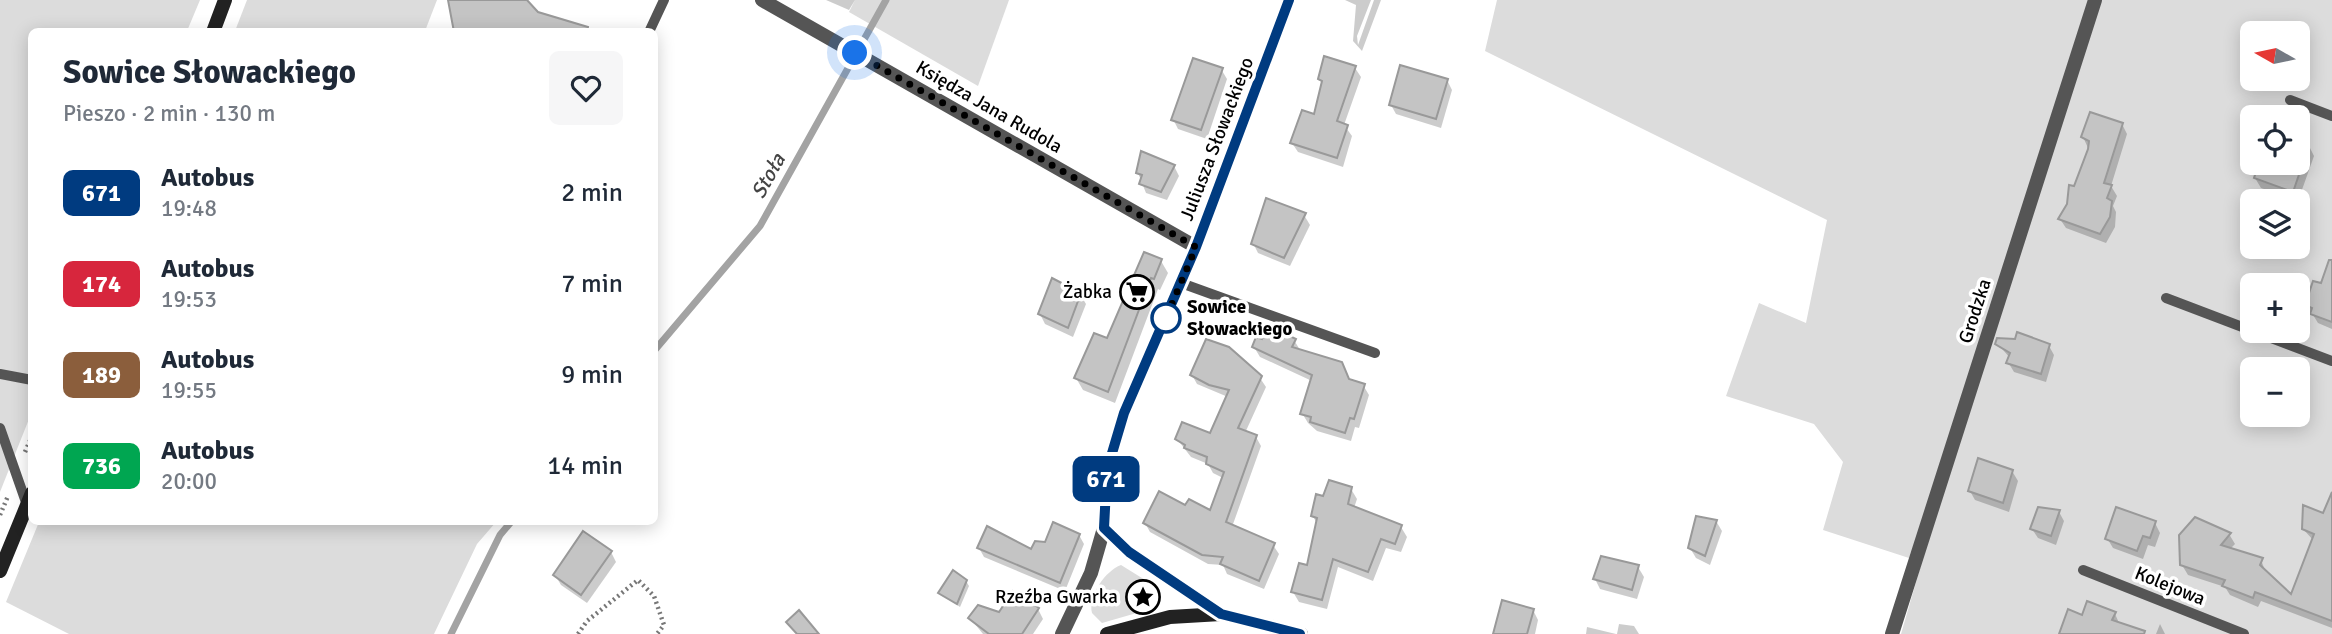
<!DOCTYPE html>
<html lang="pl">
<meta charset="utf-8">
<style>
:root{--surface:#fff;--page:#f6f6f7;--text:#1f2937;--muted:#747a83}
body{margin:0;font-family:Signika,sans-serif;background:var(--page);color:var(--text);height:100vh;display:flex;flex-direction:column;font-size:26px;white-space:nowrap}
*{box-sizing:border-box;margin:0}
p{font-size:23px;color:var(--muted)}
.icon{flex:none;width:38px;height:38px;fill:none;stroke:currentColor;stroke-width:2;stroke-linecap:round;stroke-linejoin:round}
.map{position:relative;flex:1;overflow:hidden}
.panel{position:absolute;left:28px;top:28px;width:630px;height:497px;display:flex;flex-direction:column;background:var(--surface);border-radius:10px;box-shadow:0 4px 18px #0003}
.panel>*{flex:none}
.badge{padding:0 14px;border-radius:10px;font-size:24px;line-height:46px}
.needle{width:46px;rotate:279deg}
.tools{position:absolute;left:2240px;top:21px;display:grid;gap:14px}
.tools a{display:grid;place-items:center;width:70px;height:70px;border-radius:10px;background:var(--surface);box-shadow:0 4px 18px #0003;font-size:35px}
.you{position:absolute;width:35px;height:35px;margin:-18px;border:5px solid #fff;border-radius:50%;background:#1a73e8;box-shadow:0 0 0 10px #1a73e833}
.map>.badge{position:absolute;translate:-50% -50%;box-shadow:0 0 0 4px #fff}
.round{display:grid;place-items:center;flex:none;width:74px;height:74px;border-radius:10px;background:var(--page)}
.headline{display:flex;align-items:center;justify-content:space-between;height:119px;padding:0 35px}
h1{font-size:33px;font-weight:800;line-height:52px}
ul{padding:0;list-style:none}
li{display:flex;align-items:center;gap:21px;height:91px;padding:0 35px}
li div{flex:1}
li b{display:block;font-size:26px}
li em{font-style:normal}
li .badge{min-width:77px;font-weight:700;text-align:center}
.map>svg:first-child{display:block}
.green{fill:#dcdcdc;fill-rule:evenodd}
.shadow{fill:#0003}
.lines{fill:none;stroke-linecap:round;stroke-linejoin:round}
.stream{stroke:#a3a3a3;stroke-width:7}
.building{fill:#c4c4c4;stroke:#999;stroke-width:2}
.path{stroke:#777;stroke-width:4.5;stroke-dasharray:2 3.5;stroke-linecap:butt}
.lane{stroke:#555;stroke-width:10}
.street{stroke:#555;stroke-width:14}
.secondary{stroke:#222;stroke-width:14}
.line-casing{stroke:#fff;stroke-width:16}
.line{stroke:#003b80;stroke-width:10}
.walk{stroke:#000;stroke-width:7;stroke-dasharray:0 12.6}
.stop-dot{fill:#fff;stroke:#003b80;stroke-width:3.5}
.labels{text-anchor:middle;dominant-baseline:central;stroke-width:7;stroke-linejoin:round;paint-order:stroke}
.street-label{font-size:19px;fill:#000;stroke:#fff}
.poi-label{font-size:19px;fill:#000;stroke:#fff;text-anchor:end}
.stop-label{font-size:19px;font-weight:bold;fill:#000;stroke:#fff;text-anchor:start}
.water-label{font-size:21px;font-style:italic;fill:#444;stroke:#fff}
</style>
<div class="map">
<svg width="2332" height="634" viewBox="0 0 2332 634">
<rect width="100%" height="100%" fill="#fff"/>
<g class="green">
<polygon points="0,0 200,0 187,31 32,32 31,414 0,492"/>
<polygon points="247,0 437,0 425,31 235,31"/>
<polygon points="855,0 1009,0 978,86 849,12"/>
<path d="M1497,0h835v634h-431l20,-69 -10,-13 -2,6 -86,-28 20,-68 -29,-38 -88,-28 33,-93 47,20 21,-103 -342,-169zM2252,33h46v46h-46zM2252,117h46v46h-46zM2252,201h46v46h-46zM2252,285h46v46h-46zM2252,369h46v46h-46z"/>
<polygon points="39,522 496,522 477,544 434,634 69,634 6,602"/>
<path d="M1121,565l37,23v6l-21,-5 -4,13 21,6 -52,15 -10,-10c-4,-17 13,-42 29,-48z"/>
</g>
<g class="shadow">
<polygon points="826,0 855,0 849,10"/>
<polygon points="1345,0 1371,0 1357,36 1358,45 1374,0 1381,0 1362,51 1353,41 1356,5"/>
<polygon points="1355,68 1361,77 1344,125 1352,136 1343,167 1298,152 1292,143 1315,116 1323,84 1320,79"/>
<polygon points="1221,69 1227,79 1207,139 1178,129 1173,119"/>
<polygon points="1447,80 1452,90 1441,128 1396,114 1391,105"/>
<polygon points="2122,124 2127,134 2111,186 2117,196 2113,206 2116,212 2115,227 2106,243 2066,228 2060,219 2089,150 2083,137"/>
<polygon points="2298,142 2309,146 2314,156 2298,201 2261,188 2255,178 2261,163 2298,163"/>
<polygon points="1174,166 1179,176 1167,200 1146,193 1138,173"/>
<polygon points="1304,215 1310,225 1290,266 1258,253 1253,243"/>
<polygon points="1161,261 1168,273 1160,290 1158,289 1115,403 1083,390 1076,378 1108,341"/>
<polygon points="2332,270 2332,329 2318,323 2307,305"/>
<polygon points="1080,294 1086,304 1073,337 1045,324 1040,314"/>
<polygon points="1294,340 1300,350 1350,381 1363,385 1369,395 1359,428 1355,427 1351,441 1317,431 1308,423 1302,413 1312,381 1260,357 1254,347"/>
<polygon points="1997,343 2049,346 2054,355 2046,382 2014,372 2008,362 2010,358"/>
<polygon points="1192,375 1260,378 1266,387 1245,433 1256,437 1261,446 1232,527 1273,545 1279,554 1264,589 1227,574 1223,565 1208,564 1150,532 1145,523 1211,513 1223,478 1213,473 1208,464 1191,457 1177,439 1211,436 1228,397 1197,384"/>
<polygon points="2012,471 2018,481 2009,512 1975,500 1970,491"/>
<polygon points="1351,489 1357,499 1354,508 1401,527 1407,537 1401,552 1386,548 1373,581 1338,567 1327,609 1299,602 1293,592 1308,568 1317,524 1313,516 1324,498"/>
<polygon points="2059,512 2064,521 2056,545 2038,538 2032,529"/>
<polygon points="2332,519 2332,628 2261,601 2258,607 2230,595 2225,587 2188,575 2182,565 2229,534 2235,544 2230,549 2261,560 2266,573 2291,597 2314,541 2303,529"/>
<polygon points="1716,521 1722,531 1710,565 1696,558 1690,548"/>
<polygon points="2155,523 2160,533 2155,547 2148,545 2143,559 2113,548 2107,538"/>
<polygon points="1079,535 1084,544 1065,591 984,557 979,548 1032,551"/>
<polygon points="611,552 616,562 587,603 561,585 555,575"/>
<polygon points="1638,567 1644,577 1637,599 1600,589 1595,579"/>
<polygon points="966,581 969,586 960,607 940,593"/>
<polygon points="1038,609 1043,619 1033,634 983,634 970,618"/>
<polygon points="1533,610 1538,620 1535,634 1495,634"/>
<polygon points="2115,614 2124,634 2061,634"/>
<polygon points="1619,624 1634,626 1639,634 1617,634"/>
<polygon points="2160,624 2165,634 2156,634"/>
<polygon points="1587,627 1616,634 1586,634"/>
</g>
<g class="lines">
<g class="stream">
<polyline points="654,351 760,226 886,0"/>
<polyline points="451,634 500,535 511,522"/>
</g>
</g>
<g class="building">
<polygon points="448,0 527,0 538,12 588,27 587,32 454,32"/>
<polygon points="1324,56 1356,66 1337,121 1348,125 1337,158 1290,143 1302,110 1314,114 1322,81 1318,79"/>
<polygon points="1193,58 1223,68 1201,130 1171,120"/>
<polygon points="1400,65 1448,79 1436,119 1389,105"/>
<polygon points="2090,112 2123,123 2104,183 2112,185 2107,198 2112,201 2110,217 2100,234 2058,219 2067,204 2069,185 2074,186 2088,149 2089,141 2081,137"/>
<polygon points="1141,151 1175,165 1161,192 1139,184 1142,175 1136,173"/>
<polygon points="2259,163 2303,163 2293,192 2254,178"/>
<polygon points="1266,198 1306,213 1284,258 1251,244"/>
<polygon points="1144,252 1162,259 1154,279 1151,278 1108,392 1074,378 1094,333 1107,338"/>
<polygon points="2329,260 2332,260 2332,322 2310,314 2312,308 2305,305 2313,281 2321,283"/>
<polygon points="1052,278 1081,293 1068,328 1038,314"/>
<polygon points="1268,326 1296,339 1292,347 1342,362 1349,379 1365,384 1354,419 1350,418 1345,433 1310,422 1311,417 1300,414 1312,375 1252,347 1256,337 1262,339"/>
<polygon points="2017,332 2050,344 2041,374 2006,363 2010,353 1995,344 1997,338 2015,339"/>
<polygon points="1206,339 1229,347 1262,376 1238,428 1257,435 1226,522 1275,543 1259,581 1220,564 1223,557 1202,555 1143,523 1159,491 1185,505 1189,499 1210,510 1224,472 1206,464 1207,457 1184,448 1185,445 1175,439 1182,422 1210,433 1229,390 1209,385 1190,375"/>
<polygon points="1978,458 2013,470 2003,503 1968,491"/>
<polygon points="1329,480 1352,487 1348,504 1402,525 1395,544 1381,539 1368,572 1333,559 1322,600 1291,592 1299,563 1307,565 1317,518 1311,516 1316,494 1323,496"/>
<polygon points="2332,492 2332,621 2255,592 2253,598 2222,586 2225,580 2180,565 2179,535 2195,517 2231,533 2221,545 2263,558 2260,565 2291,594 2314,534 2302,529 2303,505 2323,513"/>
<polygon points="2038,507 2060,510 2051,536 2030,529"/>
<polygon points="2116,507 2156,521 2150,538 2143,536 2137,551 2105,539"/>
<polygon points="1696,516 1717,520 1705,556 1688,548"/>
<polygon points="1053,522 1080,534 1060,583 977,548 987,526 1031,549 1035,541 1045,542"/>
<polygon points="583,531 612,551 581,595 553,575"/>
<polygon points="1601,556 1639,565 1632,590 1593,579"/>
<polygon points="953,570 967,580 957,604 938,593"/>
<polygon points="1013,591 1039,608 1022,634 989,634 968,618 978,605 999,612"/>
<polygon points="1502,600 1534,609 1527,634 1493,634"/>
<polygon points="2087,601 2116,612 2112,620 2145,631 2144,634 2059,634 2068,609 2082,615"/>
<polygon points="799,610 819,634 797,634 786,622"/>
</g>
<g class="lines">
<g class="path">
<polyline points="25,452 32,436"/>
<polyline points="0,515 8,496"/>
<polygon points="1137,589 1158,594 1154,608 1133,603"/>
<polyline points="578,634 587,621 638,580 654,596 664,625 657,634"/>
</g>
<g class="lane">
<polyline points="649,32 664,0"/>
<polyline points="2290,100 2332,116"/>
<polyline points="1181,283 1375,353"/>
<polyline points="2166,298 2332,361"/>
<polyline points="0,374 32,380"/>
<polyline points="0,428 27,505"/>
<polyline points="2083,570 2244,634"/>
</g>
<g class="street">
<polyline points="762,0 1196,247"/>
<polyline points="1104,528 1129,552 1221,614"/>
<polyline points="1062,634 1091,573 1104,528 1107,470 1124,413 1196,247 1289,0"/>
<polyline points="1892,634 2095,0"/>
</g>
<g class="secondary">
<polyline points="213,32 225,0"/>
<polyline points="0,571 32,493"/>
<polyline points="1107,634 1170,617 1221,614 1301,634"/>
</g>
</g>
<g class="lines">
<g class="line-casing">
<polyline id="line" points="1289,0 1196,247 1124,413 1107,470 1104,528 1129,552 1221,614 1300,634"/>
</g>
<use href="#line" class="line"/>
<polyline class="walk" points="855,53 1196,247 1166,318"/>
</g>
<defs>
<g id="supermarket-ring" transform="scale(1.75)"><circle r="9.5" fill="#fff" stroke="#000" stroke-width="1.5"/><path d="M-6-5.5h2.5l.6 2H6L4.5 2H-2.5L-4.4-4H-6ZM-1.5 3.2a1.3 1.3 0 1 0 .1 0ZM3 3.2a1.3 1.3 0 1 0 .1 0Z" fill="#000"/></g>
<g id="sight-ring" transform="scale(1.75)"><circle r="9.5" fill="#fff" stroke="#000" stroke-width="1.5"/><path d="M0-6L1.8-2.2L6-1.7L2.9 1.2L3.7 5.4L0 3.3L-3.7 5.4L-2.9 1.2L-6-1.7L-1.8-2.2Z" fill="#000"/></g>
</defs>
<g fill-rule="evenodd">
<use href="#supermarket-ring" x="1137" y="292"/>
<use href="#sight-ring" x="1143" y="597"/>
</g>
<circle class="stop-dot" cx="1166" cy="318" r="14"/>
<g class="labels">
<g class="street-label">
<text transform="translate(989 107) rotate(30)">Księdza Jana Rudola</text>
<text transform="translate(1217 139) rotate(-69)">Juliusza Słowackiego</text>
<text transform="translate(1975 311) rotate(-72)">Grodzka</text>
<text transform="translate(2170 586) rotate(22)">Kolejowa</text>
</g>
<g class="poi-label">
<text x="1112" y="292">Żabka</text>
<text x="1118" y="597">Rzeźba Gwarka</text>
</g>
<g class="stop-label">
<text x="1187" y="307">Sowice<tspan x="1187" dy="22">Słowackiego</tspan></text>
</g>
<g class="water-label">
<text transform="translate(768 176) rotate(-61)">Stoła</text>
</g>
</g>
</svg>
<div class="tools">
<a><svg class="needle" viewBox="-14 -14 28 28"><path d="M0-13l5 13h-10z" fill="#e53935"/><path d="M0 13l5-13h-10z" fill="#747a83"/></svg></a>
<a><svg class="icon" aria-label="locate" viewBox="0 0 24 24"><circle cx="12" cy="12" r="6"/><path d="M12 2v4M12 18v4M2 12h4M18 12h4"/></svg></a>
<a><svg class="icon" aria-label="layers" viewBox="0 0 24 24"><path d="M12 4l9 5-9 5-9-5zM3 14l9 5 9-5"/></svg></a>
<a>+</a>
<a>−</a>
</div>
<div class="you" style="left:855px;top:53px"></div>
<b class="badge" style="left:1106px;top:479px;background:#003b80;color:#fff">671</b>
<section class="panel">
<div class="headline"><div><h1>Sowice Słowackiego</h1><p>Pieszo · 2 min · 130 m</p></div><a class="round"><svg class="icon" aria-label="heart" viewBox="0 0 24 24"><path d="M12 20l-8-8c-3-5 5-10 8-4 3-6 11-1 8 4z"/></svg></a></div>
<ul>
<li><span class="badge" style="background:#003b80;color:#fff">671</span><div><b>Autobus</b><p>19:48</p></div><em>2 min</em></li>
<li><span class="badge" style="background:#d7263d;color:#fff">174</span><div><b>Autobus</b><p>19:53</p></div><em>7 min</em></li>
<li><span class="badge" style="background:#8b5e3c;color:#fff">189</span><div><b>Autobus</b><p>19:55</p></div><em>9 min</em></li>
<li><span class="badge" style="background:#00a651;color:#fff">736</span><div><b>Autobus</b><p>20:00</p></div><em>14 min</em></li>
</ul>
</section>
</div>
